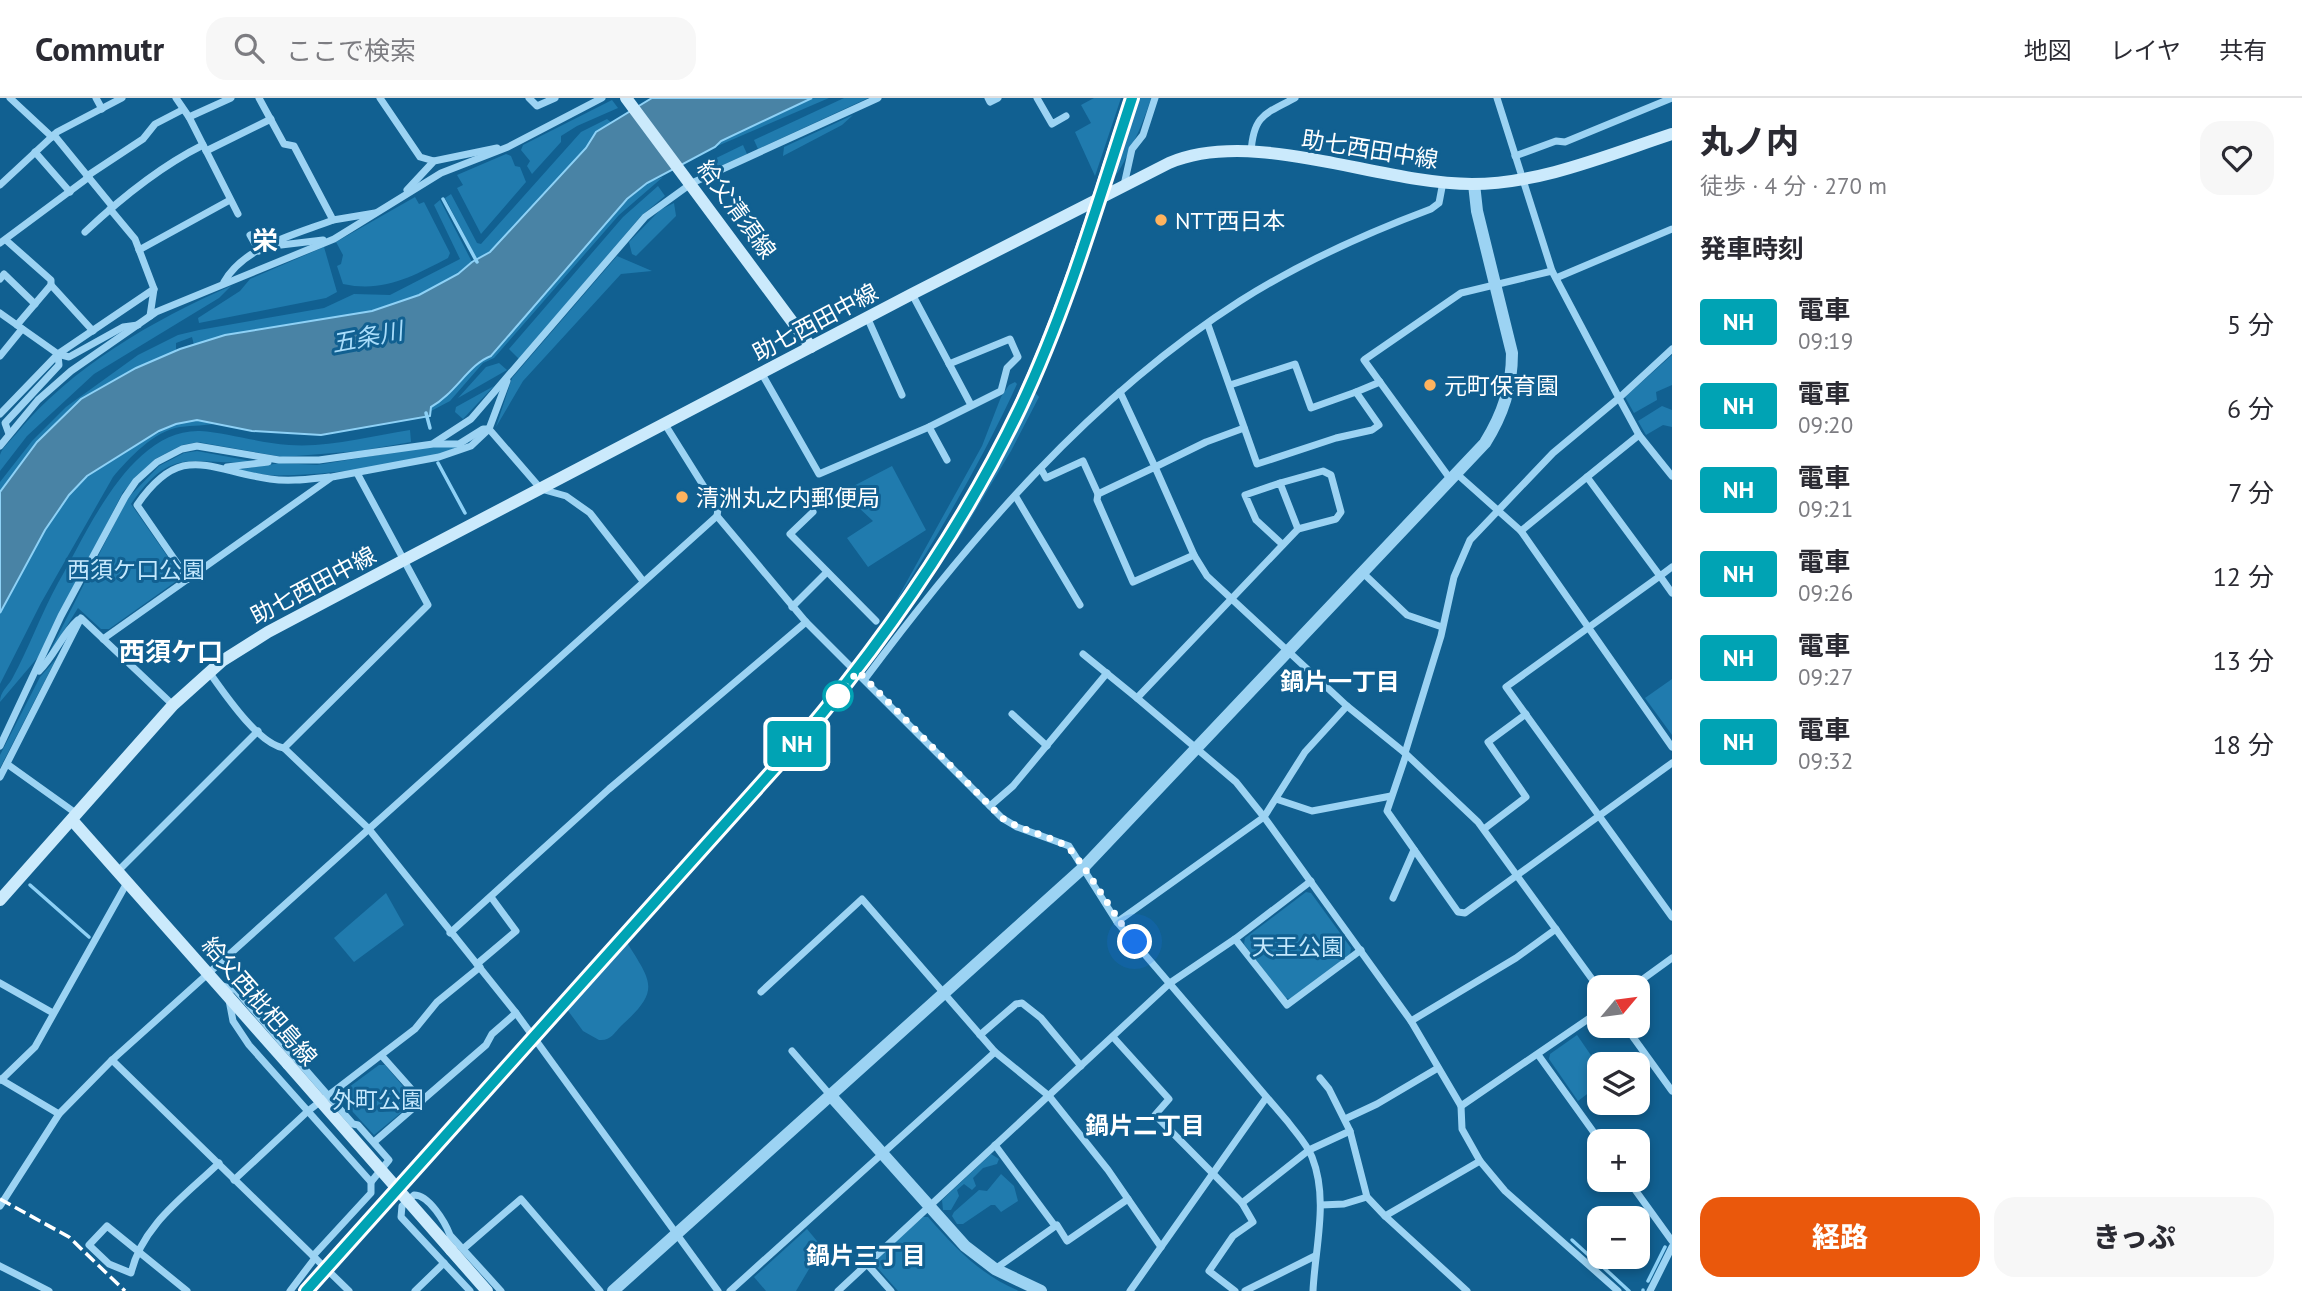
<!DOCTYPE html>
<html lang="ja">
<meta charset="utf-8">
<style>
:root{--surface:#fff;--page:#f7f7f7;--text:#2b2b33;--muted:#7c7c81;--line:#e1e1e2;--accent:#ea580c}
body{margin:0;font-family:"PT Sans","Noto Sans JP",sans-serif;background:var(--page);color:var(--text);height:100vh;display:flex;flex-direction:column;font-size:26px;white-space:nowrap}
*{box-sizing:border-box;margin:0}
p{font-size:23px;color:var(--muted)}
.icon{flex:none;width:38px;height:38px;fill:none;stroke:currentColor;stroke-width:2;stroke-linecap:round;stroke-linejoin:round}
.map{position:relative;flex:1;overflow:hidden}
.drawer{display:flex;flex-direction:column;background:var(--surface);width:630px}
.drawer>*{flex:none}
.badge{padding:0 14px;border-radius:5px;font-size:24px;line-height:46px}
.needle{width:46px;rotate:61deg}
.tools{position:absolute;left:1587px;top:877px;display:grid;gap:14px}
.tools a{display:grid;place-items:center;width:63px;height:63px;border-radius:14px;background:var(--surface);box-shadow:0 4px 10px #0003;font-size:35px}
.you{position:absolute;width:35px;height:35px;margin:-18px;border:5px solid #fff;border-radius:50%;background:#1a73e8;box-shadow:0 0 0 10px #1a73e833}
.map>.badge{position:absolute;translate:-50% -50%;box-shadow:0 0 0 4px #fff}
h2{padding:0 28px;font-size:26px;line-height:63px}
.round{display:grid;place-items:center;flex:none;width:74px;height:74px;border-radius:21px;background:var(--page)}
.overview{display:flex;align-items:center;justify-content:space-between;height:119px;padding:0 28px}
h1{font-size:33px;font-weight:800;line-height:52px}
.primary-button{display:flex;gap:14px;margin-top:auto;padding:14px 28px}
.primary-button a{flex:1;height:80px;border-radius:21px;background:var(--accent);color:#fff;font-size:28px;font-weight:800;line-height:80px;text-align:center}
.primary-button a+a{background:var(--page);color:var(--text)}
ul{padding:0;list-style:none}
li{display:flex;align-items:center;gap:21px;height:84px;padding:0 28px}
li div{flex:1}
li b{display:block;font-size:26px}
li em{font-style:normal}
li .badge{min-width:77px;font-weight:700;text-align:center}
header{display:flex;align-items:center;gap:42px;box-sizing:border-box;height:98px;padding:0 35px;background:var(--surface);border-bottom:2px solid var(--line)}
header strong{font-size:33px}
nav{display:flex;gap:38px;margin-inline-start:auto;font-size:24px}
.search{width:490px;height:63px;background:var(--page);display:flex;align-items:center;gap:18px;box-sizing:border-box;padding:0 24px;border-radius:21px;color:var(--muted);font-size:26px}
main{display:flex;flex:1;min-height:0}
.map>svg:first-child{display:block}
.green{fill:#207bae}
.water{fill:#4983a5;stroke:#8ed1f6;stroke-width:2}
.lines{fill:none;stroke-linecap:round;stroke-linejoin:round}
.stream{stroke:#8ed1f6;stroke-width:3.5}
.minor{stroke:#9cd3f3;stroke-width:7}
.tertiary{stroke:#9cd3f3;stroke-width:12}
.secondary{stroke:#cbeafc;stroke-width:12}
.rail{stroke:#fff;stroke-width:3.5;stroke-dasharray:12 5;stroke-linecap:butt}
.secondary-bridge{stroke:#cbeafc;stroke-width:12}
.line-casing{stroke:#fff;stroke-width:16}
.line{stroke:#00a3b4;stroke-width:10}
.walk{stroke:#fff;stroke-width:7;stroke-dasharray:0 12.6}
.poi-dot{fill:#ffb35e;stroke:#116091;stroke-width:2.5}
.stop-dot{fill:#fff;stroke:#00a3b4;stroke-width:3.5}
.labels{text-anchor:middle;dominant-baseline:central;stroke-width:6;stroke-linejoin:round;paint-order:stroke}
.street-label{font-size:23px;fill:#fff;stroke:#116091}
.poi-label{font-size:23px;fill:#fff;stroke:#116091;text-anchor:start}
.park-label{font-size:23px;fill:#c4e8fd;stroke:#116091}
.water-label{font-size:24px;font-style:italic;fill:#a8dcfa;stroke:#116091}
.neighbourhood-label{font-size:24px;font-weight:bold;fill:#fff;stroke:#116091}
.quarter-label{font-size:26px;font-weight:bold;fill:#fff;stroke:#116091}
</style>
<header>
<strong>Commutr</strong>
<div class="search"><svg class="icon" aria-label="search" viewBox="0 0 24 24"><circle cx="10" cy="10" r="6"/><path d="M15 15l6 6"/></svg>ここで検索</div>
<nav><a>地図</a><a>レイヤ</a><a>共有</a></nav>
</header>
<main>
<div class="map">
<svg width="1672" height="1193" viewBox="0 0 1672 1193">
<rect width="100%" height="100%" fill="#116091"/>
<g class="green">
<polygon points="812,0 829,0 715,49 721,43"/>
<polygon points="844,0 868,0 758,51 754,42"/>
<polygon points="1094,0 1121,0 1095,78 1075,34 1091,25 1081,7"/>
<path d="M1138,0h13c-4,16 -29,75 -40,82z"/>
<polygon points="612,2 618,10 577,28 561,38 561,44 532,76 527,68 530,63 521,52 523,47"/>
<polygon points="853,17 842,27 783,58 784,49"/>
<polygon points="607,21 612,25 596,34 587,50 490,154 477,161 445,100 451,96 477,145 481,146 581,34"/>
<polygon points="743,47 747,56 710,73 706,65"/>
<polygon points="506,56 511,58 515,68 520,69 526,84 481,136 457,90 463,87 457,77"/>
<path d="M663,79l-44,38 -125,143 -11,5 -33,38 -19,10v-4c22,-13 37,-42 60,-52l123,-143 33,-29z"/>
<polygon points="658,88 665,98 641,118 519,261 509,251 623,119"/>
<path d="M415,99l4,7 5,-2 26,51 -2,5c-35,18 -64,35 -105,26l-6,-18 4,-2 2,-9 -7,-13z"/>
<path d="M440,102l32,62c-73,67 -188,55 -278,83l-2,-8 -16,6v8l-40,17 -99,74 -37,50v-10l32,-41 34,-34 72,-52 40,-20 21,-5 125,-22 30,-14 36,1 70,-36 -26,-54z"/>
<polygon points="674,105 676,118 636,158 632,156 629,144 660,112"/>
<polygon points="324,149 337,194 326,200 199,225 198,220 240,193 250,181"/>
<polygon points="617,158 652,173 621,176 523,283 496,329 512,280"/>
<path d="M231,188l-12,12 -125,76 -67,62 -27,35c0,-5 0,-11 0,-16 2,-7 11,-15 16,-21 55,-67 137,-114 215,-148z"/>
<polygon points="1672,257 1672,287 1656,294 1657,302 1634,315 1625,299"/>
<polygon points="499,265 507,272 458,300 486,269"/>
<path d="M1015,284l2,2c-36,79 -80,153 -126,226l91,-164 19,-49 8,-12z"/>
<polygon points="494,288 463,321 455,314 456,309"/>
<polygon points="1033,292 1039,299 1011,353 962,435 862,574 900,520 1003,351"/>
<polygon points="1662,308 1672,312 1672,329 1663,327 1646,337 1638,323"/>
<path d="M197,322l22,3c-13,3 -26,2 -39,4 -26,4 -51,31 -67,50l-72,126 -41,81v-71l45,-83 24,-35 18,-19 35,-25 54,-27z"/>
<path d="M410,332l1,12 -52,9 -76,6 -85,-15 -16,3 -27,14 -32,33 -84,164 -39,46c0,-10 7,-15 12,-23 17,-31 29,-65 46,-96 29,-50 72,-154 142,-152 29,2 59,12 89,14 39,3 81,-9 121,-15z"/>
<path d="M439,347l18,2c-27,17 -154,31 -189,28 -10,-1 -21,-4 -32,-5l44,-7 37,2z"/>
<path d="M197,353l59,11c-62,5 -82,-20 -125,42l48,69 -1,7 -69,49h-8l-23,-21 -34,55 83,-164 32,-33 25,-13z"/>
<polygon points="892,368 926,432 868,469 847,440 873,423 842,394"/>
<polygon points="56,561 0,670 0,657 40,579"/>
<polygon points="1672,581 1672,637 1645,600"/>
<polygon points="1306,794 1311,795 1351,850 1350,856 1290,901 1285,900 1244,846 1245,840"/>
<polygon points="386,795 404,827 354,864 334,840"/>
<path d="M626,843c26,42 35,49 -5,85 -7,7 -10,15 -22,14l-16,-9 -17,-23z"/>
<polygon points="1577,937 1599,969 1599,987 1578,1003 1549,961 1550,956"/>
<polygon points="379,967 385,967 413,1000 414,1004 374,1037 341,1001 341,995"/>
<polygon points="991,1056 999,1061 997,1066 983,1070 973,1080 976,1088 972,1092 964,1086 957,1092 959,1098 951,1112 943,1112 942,1102"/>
<polygon points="1001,1076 1014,1088 1018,1103 1001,1114 995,1107 991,1107 963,1126 957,1126 952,1118 954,1114 979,1092 987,1093"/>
<path d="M923,1119h5c28,32 53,58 91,74h-121l-23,-26v-5z"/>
<polygon points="807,1131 822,1149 796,1193 766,1193 754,1179"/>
</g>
<path class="water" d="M652,0h160l-91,43 -6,6 -68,36 -20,16 -136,157c-22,8 -36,38 -60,51l-1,9 -109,19 -69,-4 -55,-11 -21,4 -17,7 -72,45 -18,19 -24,35 -45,83v-121l37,-50 44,-43 55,-31 44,-19 45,-14 147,-24 47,-16 39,-21 14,-12 18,-10 96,-104 10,-16z"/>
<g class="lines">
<g class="stream">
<polyline points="443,101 477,164"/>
<polyline points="426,315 430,330"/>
<polyline points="438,365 465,415"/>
<polyline points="30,787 89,839"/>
<polyline points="1572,1142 1596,1164"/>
<polyline points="1603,1169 1629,1193"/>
<polyline points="1648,1183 1665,1149"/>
<polyline points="1643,1193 1643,1192"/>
</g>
<g class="minor">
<polyline points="10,0 52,39"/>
<polyline points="96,0 102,11"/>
<polyline points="176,0 189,19 238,116"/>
<polyline points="259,0 284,46 294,48 333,122 375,115"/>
<polyline points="380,0 420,59 434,63"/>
<polyline points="529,0 537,8 555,0"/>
<polyline points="988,0 990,4 998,0"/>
<polyline points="1037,0 1052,26 1066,18"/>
<polyline points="189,19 231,0"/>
<polyline points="54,37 112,108"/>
<polyline points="206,53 271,21"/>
<polyline points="35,54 70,94"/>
<path d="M1251,55c2,-37 13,-39 44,-55"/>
<polyline points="1515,58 1556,43 1565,44 1672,0"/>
<polyline points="87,78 143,41 155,26 182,12"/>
<polyline points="0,87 57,34 122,0"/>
<polyline points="1124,87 1132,51 1143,37 1155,0"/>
<polyline points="407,92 434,63 497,50"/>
<polyline points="110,111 135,141 154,191 150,218"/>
<path d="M85,134c35,-33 74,-65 118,-87"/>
<polyline points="250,137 259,153"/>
<polyline points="7,143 51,182 51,187 17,227"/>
<polyline points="0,145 89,79"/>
<polyline points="276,145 281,147 323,142"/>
<polyline points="139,152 230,102"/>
<polyline points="1556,180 1672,131"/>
<polyline points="0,181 4,176 35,206"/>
<path d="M224,184c20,-36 73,-48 109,-62"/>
<polyline points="51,187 93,233"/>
<polyline points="912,196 971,307"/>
<polyline points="0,215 58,256 69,259 123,229 138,227"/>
<polyline points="867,219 902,297"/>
<polyline points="1208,227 1257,366 1336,340 1372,332 1379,327 1356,294 1311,310 1295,266 1230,287"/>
<polyline points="1672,251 1619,300 1639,337 1672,378"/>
<polyline points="0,258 22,231"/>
<polyline points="762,276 819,376 929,329 1001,293 1007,270 1018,259 1010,241 949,266"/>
<polyline points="1120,294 1155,369 1098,396 1097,402 1133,484 1194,457 1155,369 1206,344 1244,330"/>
<polyline points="1356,294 1380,284"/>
<polyline points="0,316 58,256 154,191"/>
<path d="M666,328l52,83 -1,7 89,106 196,196 15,9 52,19 48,76 171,200c8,11 19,22 24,35 17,43 3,90 1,134"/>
<polyline points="929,329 947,362"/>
<polyline points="9,336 5,325 59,267 58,257"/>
<polyline points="434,345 471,321 645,119 692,85 878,0"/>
<polyline points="0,348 38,302 71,273 156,214 334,141 441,75 508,49 602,0"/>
<polyline points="227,369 268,364"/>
<polyline points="1041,371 1046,380 1083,363 1098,396"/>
<polyline points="1457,376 1521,433 1672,649"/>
<polyline points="1587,379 1639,337"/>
<polyline points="1451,382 1364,262 1461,195 1552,173"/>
<polyline points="1280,385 1323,373 1331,377 1341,414 1336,421 1298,431"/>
<polyline points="1016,399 1080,507"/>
<polyline points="813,414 790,436 876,523"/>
<polyline points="1521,433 1587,379 1660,478 1672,469"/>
<polyline points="1282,446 1256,422 1245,397 1280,385 1298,431 1137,600 1236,684 1264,719 1411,923 1461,1008 1462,1031 1480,1063 1505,1093 1618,1193"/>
<polyline points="1194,457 1207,478 1347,608 1405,655 1478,724 1600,892"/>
<polyline points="1363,475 1407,517 1442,529"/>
<path d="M188,481l-51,-74c44,-64 71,-35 133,-26 20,3 39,0 59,-2"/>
<polyline points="1672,495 1660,478 1506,589 1672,819"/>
<polyline points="792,509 827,474"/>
<polyline points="103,541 332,379 439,359 471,348 489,331 507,283"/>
<polyline points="1083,556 1137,600"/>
<path d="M39,573c16,-16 23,-37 39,-51"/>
<path d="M209,574c15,21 49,72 75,76l84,80 148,185 202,278"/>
<path d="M865,581c106,-142 225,-282 375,-378 60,-38 124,-67 191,-92l8,-6 4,-21"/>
<polyline points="1012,616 1047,648"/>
<polyline points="0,648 61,518 125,399 136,383 157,364 182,351 197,348 279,362 319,362 433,346 459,346 483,331 489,331 541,391 566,398 590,415 643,483"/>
<polyline points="284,650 428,507 357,375"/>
<polyline points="1405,655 1441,538 1454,479 1470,442 1553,355 1619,300 1552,173 1497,0"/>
<polyline points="1406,657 1387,713 1458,814 1465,815 1672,665"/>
<polyline points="7,666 77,716"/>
<polyline points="0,679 81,520 173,607"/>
<polyline points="1276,701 1312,713 1391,698"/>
<polyline points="990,708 1013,688 1107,575"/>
<polyline points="1484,731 1526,699 1488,644 1526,616"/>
<polyline points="119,772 258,633"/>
<polyline points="1393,800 1414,752"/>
<polyline points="1117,824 1264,719 1305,654 1347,608"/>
<polyline points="450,835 609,691 806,524"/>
<polyline points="1235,841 1287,907 1361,852"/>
<polyline points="477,866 516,833 491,799"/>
<polyline points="0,885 53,915"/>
<polyline points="220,887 236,892 353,1026 358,1027 389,1062 371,1084"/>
<polyline points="1632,889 1672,860"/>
<polyline points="761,894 862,801 995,954 1049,998 1108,1072 1161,1149"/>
<polyline points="229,902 233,923 249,947 371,1084 371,1095 313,1158"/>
<polyline points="1411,923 1516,860 1556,831"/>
<polyline points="1625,928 1672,993"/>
<polyline points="980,937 1016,906 1022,905 1041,920 1081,968"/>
<polyline points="1113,939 1169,1001 1155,1017 1242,1105 1253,1124 1233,1138 1209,1173 1235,1193"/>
<polyline points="792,953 831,998"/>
<polyline points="382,958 422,1003"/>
<polyline points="1539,958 1600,1043"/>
<polyline points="112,962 349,1193"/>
<polyline points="0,981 59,1016"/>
<polyline points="1,982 35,949 128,783"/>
<polyline points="1461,1008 1600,913"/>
<polyline points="1345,1021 1377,1006 1438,970"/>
<polyline points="1350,1033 1367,1099 1385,1118"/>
<polyline points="374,1044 486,947 492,936 516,915"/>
<polyline points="995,1047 1055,1128"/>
<polyline points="234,1082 308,1013 415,931 437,904 480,869"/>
<polyline points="1628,1082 1672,1143"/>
<polyline points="1242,1105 1309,1052 1350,1033 1329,991 1320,980"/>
<polyline points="1321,1107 1344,1106 1367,1099"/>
<polyline points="0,1108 59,1016 112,962 717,418"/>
<polyline points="463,1151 521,1101 600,1193"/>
<polyline points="866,1165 891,1193"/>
<polyline points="0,1168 49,1193"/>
<polyline points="995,1171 1057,1127 1067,1143 1128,1101"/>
<path d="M187,1193l-80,-65 -18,19 20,19 22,9c11,-48 54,-77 88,-110"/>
<polyline points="290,1193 315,1160"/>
<polyline points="415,1193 444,1165"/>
<path d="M470,1193l-69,-74 1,-11 12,-11c15,0 31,27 36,40l51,56"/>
<polyline points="730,1193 995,954"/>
<polyline points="838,1193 1170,885 1235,841 1311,783"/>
<polyline points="1130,1193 1266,1000"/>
<polyline points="1245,1193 1315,1158"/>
<polyline points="1467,1193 1385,1118 1480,1063"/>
<polyline points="1650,1193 1672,1149"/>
</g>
<g class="tertiary">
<polyline points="831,998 965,1148 995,1171 1041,1193"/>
<path d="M613,1193l470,-423 402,-425c18,-29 27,-56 27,-90l-35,-142 -3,-27"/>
</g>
<g class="secondary">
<polyline points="626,0 811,249"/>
<polyline points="72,722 288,966"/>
<path d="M0,802l173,-195 49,-44 46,-29 136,-72 508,-266 257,-131c86,-36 210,21 303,21 68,0 136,-29 200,-50"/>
<polyline points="451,1152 487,1193"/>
</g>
<g class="rail">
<polyline points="0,1101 69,1139 125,1193"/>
<path d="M299,1193l499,-556c85,-103 161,-211 218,-332 46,-99 76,-202 110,-305"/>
</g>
<polyline class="secondary-bridge" points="288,966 451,1152"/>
</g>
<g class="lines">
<g class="line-casing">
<path id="line" d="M306,1193l494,-551c86,-102 162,-211 220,-332 47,-99 78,-206 112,-310"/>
</g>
<use href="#line" class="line"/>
<path class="walk" d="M838,598l20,-25 144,147c20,13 44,16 64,28 11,6 54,79 69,96"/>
</g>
<g class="poi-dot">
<circle cx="1161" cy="122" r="7"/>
<circle cx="1430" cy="287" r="7"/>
<circle cx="682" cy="399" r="7"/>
</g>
<circle class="stop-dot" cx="838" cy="598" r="14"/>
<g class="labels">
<g class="street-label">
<text transform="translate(1370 51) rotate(9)">助七西田中線</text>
<text transform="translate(737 111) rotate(54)">給父清須線</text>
<text transform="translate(815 224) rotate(-28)">助七西田中線</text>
<text transform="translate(313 487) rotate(-28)">助七西田中線</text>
<text transform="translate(260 903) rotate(49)">給父西枇杷島線</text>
</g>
<g class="poi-label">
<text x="1175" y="122">NTT西日本</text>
<text x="1444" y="287">元町保育園</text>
<text x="696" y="399">清洲丸之内郵便局</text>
</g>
<g class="park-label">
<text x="136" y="471">西須ケ口公園</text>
<text x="1298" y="848">天王公園</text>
<text x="378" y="1001">外町公園</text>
</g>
<g class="water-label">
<text transform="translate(367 239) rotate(-11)">五条川</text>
</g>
<g class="neighbourhood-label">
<text x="1340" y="583">鍋片一丁目</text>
<text x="1145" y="1027">鍋片二丁目</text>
<text x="866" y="1157">鍋片三丁目</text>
</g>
<g class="quarter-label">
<text x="265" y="142">栄</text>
<text x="171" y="553">西須ケ口</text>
</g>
</g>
</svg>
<div class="tools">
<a><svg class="needle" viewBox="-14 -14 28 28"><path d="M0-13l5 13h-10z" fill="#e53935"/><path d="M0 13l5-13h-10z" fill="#7c7c81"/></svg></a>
<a><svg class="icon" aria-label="layers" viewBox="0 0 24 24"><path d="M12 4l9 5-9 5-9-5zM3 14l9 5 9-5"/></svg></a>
<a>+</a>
<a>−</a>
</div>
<div class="you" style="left:1135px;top:844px"></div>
<b class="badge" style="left:797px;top:646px;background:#00a3b4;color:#fff">NH</b>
</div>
<section class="drawer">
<div class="overview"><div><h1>丸ノ内</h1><p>徒歩 · 4 分 · 270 m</p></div><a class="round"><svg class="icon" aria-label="heart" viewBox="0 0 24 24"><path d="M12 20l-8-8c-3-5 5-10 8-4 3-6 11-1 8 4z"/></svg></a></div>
<h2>発車時刻</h2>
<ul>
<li><span class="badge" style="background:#00a3b4;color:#fff">NH</span><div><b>電車</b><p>09:19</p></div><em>5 分</em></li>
<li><span class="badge" style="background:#00a3b4;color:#fff">NH</span><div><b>電車</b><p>09:20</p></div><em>6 分</em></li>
<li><span class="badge" style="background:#00a3b4;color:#fff">NH</span><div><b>電車</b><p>09:21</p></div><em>7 分</em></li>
<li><span class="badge" style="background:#00a3b4;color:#fff">NH</span><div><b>電車</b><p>09:26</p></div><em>12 分</em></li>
<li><span class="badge" style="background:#00a3b4;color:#fff">NH</span><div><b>電車</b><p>09:27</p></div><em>13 分</em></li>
<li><span class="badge" style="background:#00a3b4;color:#fff">NH</span><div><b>電車</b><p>09:32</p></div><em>18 分</em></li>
</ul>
<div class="primary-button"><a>経路</a><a>きっぷ</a></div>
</section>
</main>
